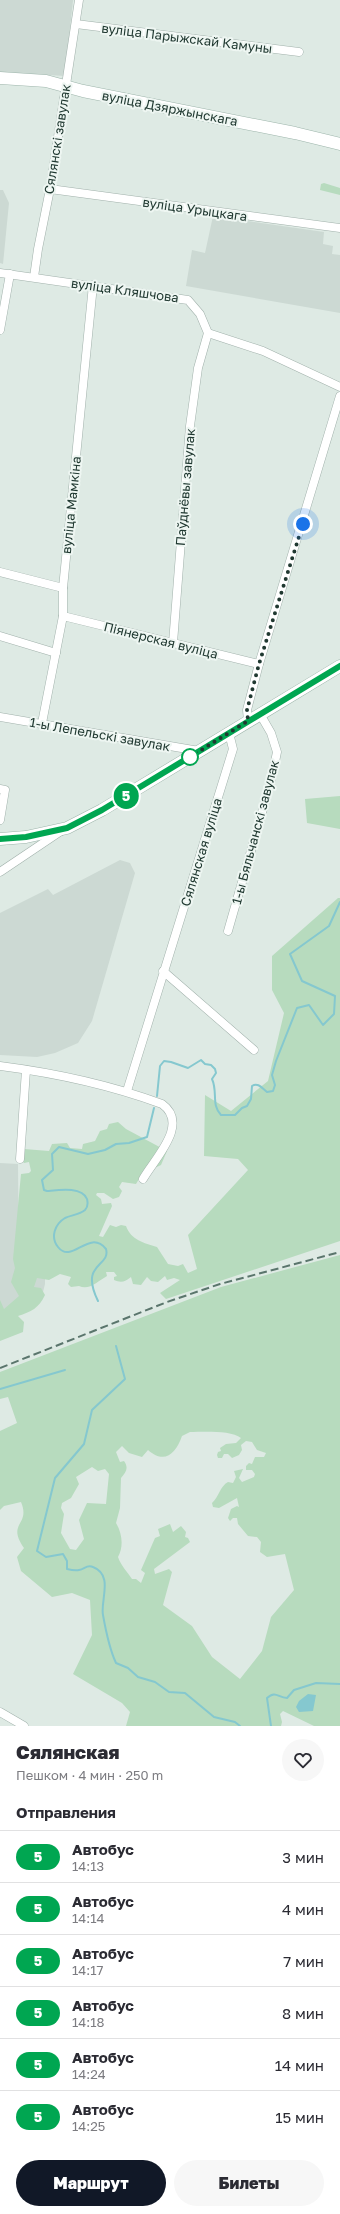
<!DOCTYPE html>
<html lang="ru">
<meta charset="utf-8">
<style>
:root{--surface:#fff;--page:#f7f7f7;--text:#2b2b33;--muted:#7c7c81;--line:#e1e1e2;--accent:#111827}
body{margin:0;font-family:"Golos Text",sans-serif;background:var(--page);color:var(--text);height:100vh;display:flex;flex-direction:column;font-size:15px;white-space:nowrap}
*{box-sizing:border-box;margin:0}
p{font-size:13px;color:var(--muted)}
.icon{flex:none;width:22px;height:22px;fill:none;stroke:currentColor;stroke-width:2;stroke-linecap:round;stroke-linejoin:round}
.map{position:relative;height:1726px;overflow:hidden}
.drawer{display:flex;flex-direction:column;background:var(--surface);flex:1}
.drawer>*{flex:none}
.badge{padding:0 8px;border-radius:13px;font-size:14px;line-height:26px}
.you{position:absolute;width:20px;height:20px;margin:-10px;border:3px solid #fff;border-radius:50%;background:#1a73e8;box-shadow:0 0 0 6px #1a73e833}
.map>.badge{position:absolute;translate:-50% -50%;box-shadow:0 0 0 2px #fff}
h2{padding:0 16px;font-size:15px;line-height:36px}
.round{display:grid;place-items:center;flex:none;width:42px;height:42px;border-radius:21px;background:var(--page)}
.summary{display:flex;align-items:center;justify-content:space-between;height:68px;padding:0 16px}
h1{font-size:19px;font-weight:800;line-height:30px}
.cta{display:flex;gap:8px;margin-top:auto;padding:8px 16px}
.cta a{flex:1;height:46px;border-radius:24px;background:var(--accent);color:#fff;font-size:16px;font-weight:800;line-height:46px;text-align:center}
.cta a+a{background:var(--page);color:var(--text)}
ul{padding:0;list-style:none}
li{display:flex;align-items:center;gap:12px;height:52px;padding:0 16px;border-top:1px solid var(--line)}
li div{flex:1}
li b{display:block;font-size:15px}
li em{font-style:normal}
li .badge{min-width:44px;font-weight:700;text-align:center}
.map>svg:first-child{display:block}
.built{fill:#ccd9d3}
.green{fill:#b7dbbe;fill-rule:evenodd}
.water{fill:#85c8cf}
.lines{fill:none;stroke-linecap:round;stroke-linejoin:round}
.stream{stroke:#85c8cf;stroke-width:2}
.street-casing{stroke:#a1b1ab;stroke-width:9}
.secondary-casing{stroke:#9db5ab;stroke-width:13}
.street{stroke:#fff;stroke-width:8}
.secondary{stroke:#fff;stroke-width:12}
.rail{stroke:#5a756c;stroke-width:2;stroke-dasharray:8 4;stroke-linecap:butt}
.line-casing{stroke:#fff;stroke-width:9}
.line{stroke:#00a651;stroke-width:6}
.walk{stroke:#203931;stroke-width:4;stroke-dasharray:0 7.2}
.stop-dot{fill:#fff;stroke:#00a651;stroke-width:2}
.labels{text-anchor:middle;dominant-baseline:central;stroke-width:4;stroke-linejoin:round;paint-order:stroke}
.street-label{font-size:13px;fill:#203931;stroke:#eef6f2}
</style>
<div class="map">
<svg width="340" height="1726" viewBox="0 0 340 1726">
<rect width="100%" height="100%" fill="#deeae4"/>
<g class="built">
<polygon points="0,0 73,0 65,76 0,72"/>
<polygon points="0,190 3,190 9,203 3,264 0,263"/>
<polygon points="213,216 324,232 323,244 333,246 332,254 340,255 340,313 186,286 192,250 205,253"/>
<polygon points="120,860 130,863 135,873 92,1021 78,1043 55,1053 37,1057 0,1055 0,913 48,889 53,895"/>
<polygon points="0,1163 18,1164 19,1272 45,1270 45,1284 41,1300 0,1313"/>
</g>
<g class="green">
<polygon points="324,183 340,188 340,195 320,190 321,184"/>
<polygon points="340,796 340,829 307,823 305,799"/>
<path d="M338,898h2v343l-174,58 -6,-6 20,-13 -6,-2 -7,2 -2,-4 -7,6 -7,-1 -4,-4 -6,8 -8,-1 -2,-7c-6,5 -10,6 -17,3v-3l3,-1 -3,-4h-8l1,4c-9,5 -18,15 -28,10l-8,1 -3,-3 3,-7 -11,-3 -11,6 -12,-2 -3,9 7,1 4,7c-6,13 -14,17 -27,21l6,6 -1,10 -23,9v-41l4,9 15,-13 -8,-14 4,-14 -2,-9 8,-85 8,-1 2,-2 -2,-9 -5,1 -2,-3 2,-11 25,2 3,-7 15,-1 3,5 12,1 1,-5 12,-3 5,-10 7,-2 2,-5 9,-2 8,7 41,22 -6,14 -19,9 -6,10 -14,-2 -3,5 3,4 -3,6 -6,2 -9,-6h-7l-1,2 5,4 1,5 9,-1 1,3 -13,30 4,1 7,-12 6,2 5,-2 5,1c5,14 18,17 31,21l11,17 10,2 5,-2 5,9 9,-4 -9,-34 60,-65 -10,-11 -34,-3 1,-61 26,16 37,-30 16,-68 -12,-23v-34z"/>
<path d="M340,1255v471h-26l-31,-15 -3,3 2,8 -1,4h-155l4,-14 -8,-9 -49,-29 19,-39 -2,-35 -18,-7 -20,4 -31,-26 -4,-14 7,-9c-18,-26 7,-22 -3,-46l-17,4 -4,4v-79l17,-8 -9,-26 -8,2v-27l221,-85zM190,1432c13,0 41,-2 51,6l-5,5 -10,1 -6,4 1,3 -3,1 -1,3 1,3h4l2,-4h4l4,4 7,-3 3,-5 -1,-5 5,-4 6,1 5,8 9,3 -2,4h-9l-3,7 -3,-1 -3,3v4h6l3,4 -1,3 -12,5 -3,-4 4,-9 -9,2 2,6 -3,6 -5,-1c-8,4 -9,15 -16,21l1,4 6,1 18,-10 2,9 -2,-1 -6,3 -3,9 2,3 3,-3h4l1,6 10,12 9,1 4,5 -1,10 7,5 18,-3 9,36 -23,27 -9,34 -22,28 -28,-22 -20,-31 -29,-21 9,-33 -3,-3 -14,5 -1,-5 36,-27 -2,-4 -3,-1 1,-5 -5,-6 -8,6 -3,-8 -12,5 2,7 -5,2 -14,32 4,3 -4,10 -5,-4h-4c-5,-8 -11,-13 -14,-22 6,-11 4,-24 -2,-34l4,-15 1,-30c5,-6 8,-10 3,-17l-4,1 -4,-10 6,-6 7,7 13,4 6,-7c17,15 28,3 34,-14zM92,1467l6,4 7,-2 4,5 -3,30 -19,-1 -8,17 5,19 -8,11 -6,-1 -9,-16 3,-19 -3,-6 1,-5 9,-5 8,-14 -3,-7z"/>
</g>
<polygon class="water" points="308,1694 316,1695 313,1711 299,1712 296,1707 299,1701"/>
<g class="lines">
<g class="stream">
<path d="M157,1096l3,-30 4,-5 7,1 17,6 13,-8 4,4 6,1 4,4 1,4 -4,6c6,13 -1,26 9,36h14l7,-7 5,-2 4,-7 1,-13c6,-4 10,2 15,6l6,-1 2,-6 -3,-10 4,-14 21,-53 12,-3 14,20 11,-11 1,-18 -33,-15 -12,-27 39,-28 11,-24"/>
<path d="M98,1301c-19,-39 13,-34 8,-52 -17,-21 -34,16 -48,-2 -8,-10 -3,-23 7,-29 6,-3 14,-3 20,-8 3,-3 3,-7 2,-11 -5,-13 -29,-9 -40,-8l-3,-1 -2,-10 11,-10 -1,-16 7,-7 29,7 17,-4 11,-6 13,-1 18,-6 7,-29"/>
<path d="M116,1346l9,33 -33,31 -8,34 -29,34 -18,73 9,6 17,-3 4,7v8c4,1 8,2 12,1 6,-1 8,-6 14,-3 21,8 7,34 10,48 3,17 6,33 13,48l12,5 10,9 17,5 14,10 16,1 29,24 21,5 5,4"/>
<polyline points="0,1389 65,1370"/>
<path d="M271,1726l-4,-28c9,-8 11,0 20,0l7,-8 22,-7 24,1"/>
</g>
<g class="street-casing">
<g id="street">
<polyline points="76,24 299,52"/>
<polyline points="50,189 340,228"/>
<polyline points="0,273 188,300 200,314 208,333 263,351 340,387"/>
<polyline points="34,277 38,249 50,189 79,0"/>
<polyline points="0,330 10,274"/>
<polyline points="0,572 63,588"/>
<polyline points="63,616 259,664"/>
<polyline points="0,636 56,653"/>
<polyline points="173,643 190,426 198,368 208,333"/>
<polyline points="0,717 199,751"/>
<polyline points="248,721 247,710 259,664 340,396"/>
<polyline points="42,723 63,616 63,588 93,285"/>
<polyline points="0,789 5,790 0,820"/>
<polyline points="0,872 61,831"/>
<polyline points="228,931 271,781 277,752 271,733 260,714"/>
<polyline points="163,971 254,1050"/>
<path d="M0,1066c55,7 110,19 162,38 28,20 -7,54 -19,75"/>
<polyline points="127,1091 233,749 229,733"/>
<polyline points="20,1159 26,1070"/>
<polyline points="0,1712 24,1726"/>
</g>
</g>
<g class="secondary-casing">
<g id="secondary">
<polyline points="0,78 46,81 83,91 295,133 340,144"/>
<polyline points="0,839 26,837 67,828 102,810 340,666"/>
</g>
</g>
<use href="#street" class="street"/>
<use href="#secondary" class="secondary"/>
<polyline class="rail" points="0,1368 167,1302 220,1284 340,1252"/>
</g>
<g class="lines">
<g class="line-casing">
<polyline id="line" points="0,839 26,837 67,828 102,810 340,666"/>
</g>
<use href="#line" class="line"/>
<polyline class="walk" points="190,757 248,721 247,710 259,664 303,524"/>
</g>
<circle class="stop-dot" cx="190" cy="757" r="8"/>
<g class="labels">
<g class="street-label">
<text transform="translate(187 38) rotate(7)">вуліца Парыжскай Камуны</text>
<text transform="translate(170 108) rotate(11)">вуліца Дзяржынскага</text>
<text transform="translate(57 139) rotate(-81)">Сялянскі завулак</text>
<text transform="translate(195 209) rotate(8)">вуліца Урыцкага</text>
<text transform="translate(125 290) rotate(8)">вуліца Кляшчова</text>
<text transform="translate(185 487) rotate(-85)">Паўднёвы завулак</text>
<text transform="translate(71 505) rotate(-84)">вуліца Мамкіна</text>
<text transform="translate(161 640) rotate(14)">Піянерская вуліца</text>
<text transform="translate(100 734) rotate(10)">1-ы Лепельскі завулак</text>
<text transform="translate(255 832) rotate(-75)">1-ы Бяльчанскі завулак</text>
<text transform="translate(201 852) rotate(-73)">Сялянская вуліца</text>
</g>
</g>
</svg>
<div class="you" style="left:303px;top:524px"></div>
<b class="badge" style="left:126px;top:796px;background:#00a651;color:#fff">5</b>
</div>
<section class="drawer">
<div class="summary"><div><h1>Сялянская</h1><p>Пешком · 4 мин · 250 m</p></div><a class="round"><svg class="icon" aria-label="heart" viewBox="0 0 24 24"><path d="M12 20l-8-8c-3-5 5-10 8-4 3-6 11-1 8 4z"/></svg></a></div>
<h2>Отправления</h2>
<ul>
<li><span class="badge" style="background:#00a651;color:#fff">5</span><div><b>Автобус</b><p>14:13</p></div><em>3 мин</em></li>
<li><span class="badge" style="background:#00a651;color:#fff">5</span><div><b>Автобус</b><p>14:14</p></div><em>4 мин</em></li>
<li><span class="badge" style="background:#00a651;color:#fff">5</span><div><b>Автобус</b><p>14:17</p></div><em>7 мин</em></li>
<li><span class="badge" style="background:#00a651;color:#fff">5</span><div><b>Автобус</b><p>14:18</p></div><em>8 мин</em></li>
<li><span class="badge" style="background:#00a651;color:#fff">5</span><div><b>Автобус</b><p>14:24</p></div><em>14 мин</em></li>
<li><span class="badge" style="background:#00a651;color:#fff">5</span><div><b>Автобус</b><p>14:25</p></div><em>15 мин</em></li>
</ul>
<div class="cta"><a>Маршрут</a><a>Билеты</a></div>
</section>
